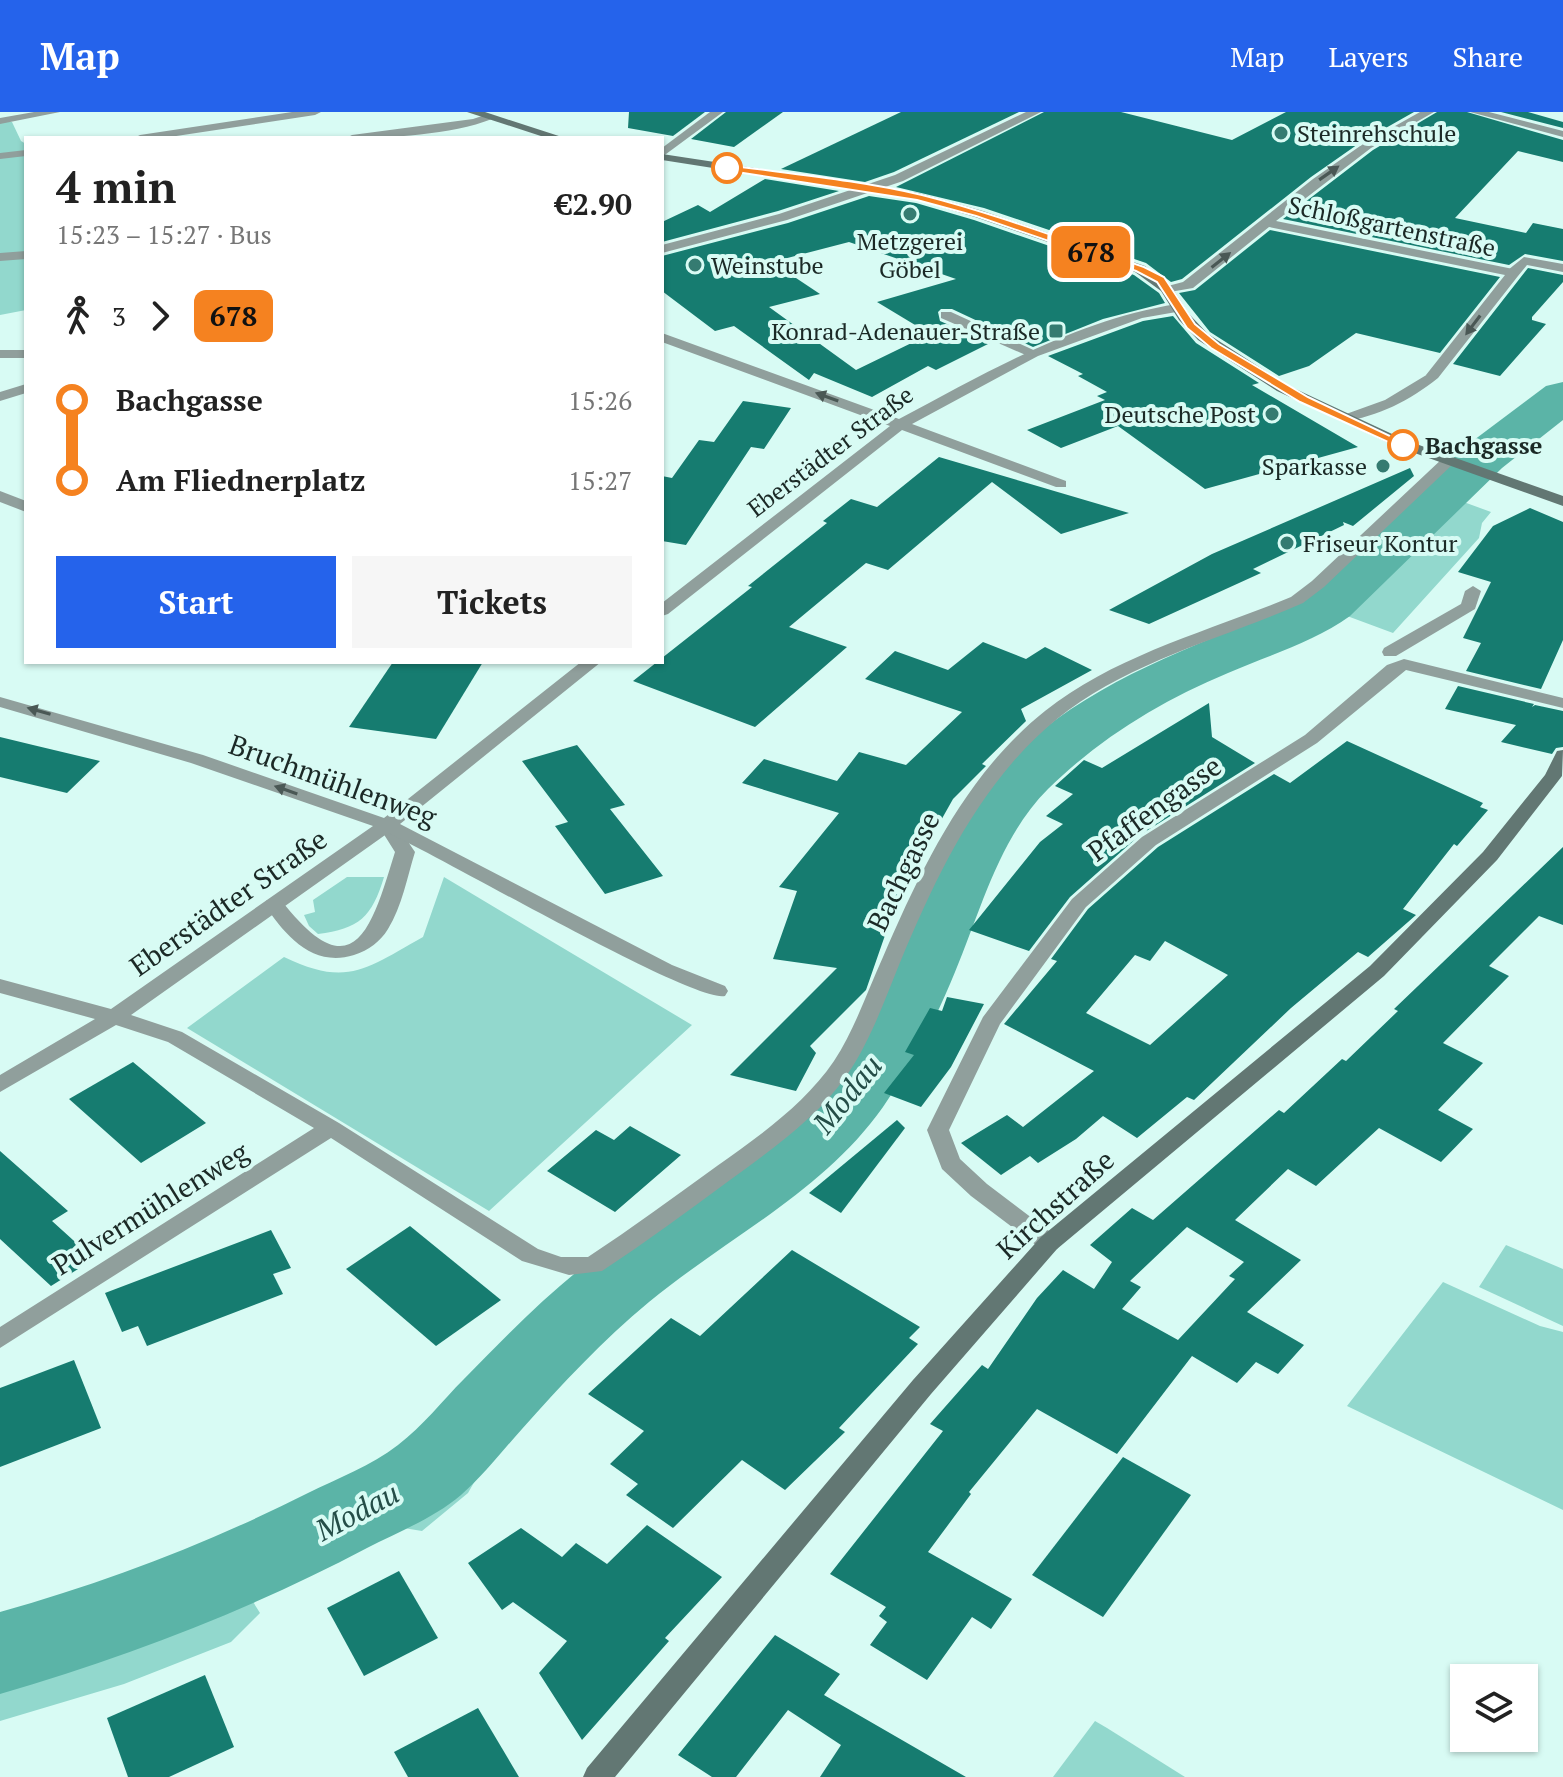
<!DOCTYPE html>
<meta charset="utf-8">
<style>
:root{--surface:#fff;--page:#f6f6f6;--text:#222;--muted:#767676;--accent:#2563eb}
body{margin:0;font-family:"PT Serif",serif;background:var(--page);color:var(--text);height:100vh;display:flex;flex-direction:column;font-size:30px;white-space:nowrap}
*{box-sizing:border-box;margin:0}
p{font-size:26px;color:var(--muted)}
.icon{flex:none;width:44px;height:44px;fill:none;stroke:currentColor;stroke-width:2;stroke-linecap:round;stroke-linejoin:round}
.map{position:relative;flex:1;overflow:hidden}
.sheet{position:absolute;left:24px;top:24px;width:640px;height:528px;display:flex;flex-direction:column;background:var(--surface);border-radius:0px;box-shadow:0 2px 6px #0004}
.sheet>*{flex:none}
.badge{padding:0 16px;border-radius:12px;font-size:28px;line-height:52px}
.fabs{position:absolute;left:1450px;top:1552px;display:grid;gap:16px}
.fabs a{display:grid;place-items:center;width:88px;height:88px;border-radius:0px;background:var(--surface);box-shadow:0 2px 6px #0004;font-size:40px}
.map>.badge{position:absolute;translate:-50% -50%;box-shadow:0 0 0 4px #fff}
.legs{display:flex;align-items:center;gap:12px;height:88px;padding:0 32px;font-size:26px}
.legs p{margin-inline-start:auto}
.overview{display:flex;align-items:center;justify-content:space-between;height:136px;padding:0 32px}
h1{font-size:44px;font-weight:700;line-height:60px}
.action{display:flex;gap:16px;margin-top:auto;padding:16px 32px}
.action a{flex:1;height:92px;border-radius:0px;background:var(--accent);color:#fff;font-size:32px;font-weight:700;line-height:92px;text-align:center}
.action a+a{background:var(--page);color:var(--text)}
ul{padding:0 32px;list-style:none}
li{display:flex;align-items:center;gap:28px;height:80px;font-size:30px}
li i{display:grid;place-items:center;width:12px;height:100%;margin:0 10px;background:currentColor}
li i::after{content:'';width:20px;height:20px;margin:-10px;border:6px solid;border-radius:50%;background:var(--surface)}
li p{margin-inline-start:auto}
li:first-child i{background:linear-gradient(#0000 50%,currentColor 0)}
li:last-child i{background:linear-gradient(currentColor 50%,#0000 0)}
header{display:flex;align-items:center;gap:48px;box-sizing:border-box;height:112px;padding:0 40px;background:var(--accent);color:#fff}
header strong{font-size:38px}
nav{display:flex;gap:44px;margin-inline-start:auto;font-size:28px}
.map>svg:first-child{display:block}
.green{fill:#92d8cd}
.lines{fill:none;stroke-linecap:round;stroke-linejoin:round}
.river{fill:#5bb4a7;fill-rule:evenodd}
.building{fill:#167c70;fill-rule:evenodd}
.lane{fill:#909f9c;fill-rule:evenodd}
.street{fill:#909f9c;fill-rule:evenodd}
.secondary{fill:#627773;fill-rule:evenodd}
.oneway{fill:#4a5855}
.line-1{fill:#f58220;stroke:#fff;stroke-width:2}
.poi-dot{fill:#357b71;stroke:#d8fbf4;stroke-width:3}
.stop-1-dot{fill:#fff;stroke:#f58220;stroke-width:4}
.labels{text-anchor:middle;dominant-baseline:central;stroke-width:8;stroke-linejoin:round;paint-order:stroke}
.far-poi-label{font-size:24px;fill:#1b2926;stroke:#d8fbf4;text-anchor:start}
.far-street-label{font-size:24px;fill:#1b2926;stroke:#d8fbf4}
.far-stop-label{font-size:24px;font-weight:bold;fill:#1b2926;stroke:#d8fbf4;text-anchor:start}
.street-label{font-size:28px;fill:#1b2926;stroke:#d8fbf4}
.water-label{font-size:30px;font-style:italic;fill:#244d47;stroke:#d8fbf4}
</style>
<header>
<strong>Map</strong>
<nav><a>Map</a><a>Layers</a><a>Share</a></nav>
</header>
<div class="map">
<svg width="1563" height="1665" viewBox="0 0 1563 1665">
<rect width="100%" height="100%" fill="#d8fbf4"/>
<g class="green">
<polygon points="0,9 12,10 21,29 26,32 26,198 0,203"/>
<polygon points="1443,364 1473,375 1426,421 1461,389 1491,400 1482,411 1479,426 1393,521 1339,501 1316,517 1127,596 1084,626 1004,720 982,763 934,893 923,891 864,998 838,1027 625,1190 570,1243 504,1318 468,1381 422,1419 379,1412 240,1469 260,1501 231,1530 124,1572 0,1609 0,1517 94,1493 224,1447 318,1403 425,1336 533,1218 621,1150 748,1061 804,1015 848,964 882,908 944,758 982,694 1034,634 1085,596 1131,568 1306,498 1322,480 1395,416"/>
<path d="M347,765h37c-12,40 -25,52 -66,57l-9,-8 -5,-11 11,-3 -2,-12z"/>
<path d="M444,765l248,148 -203,186 -302,-183 97,-71c64,31 83,11 139,-20z"/>
<polygon points="1506,1133 1563,1157 1563,1214 1479,1175"/>
<polygon points="1443,1170 1540,1214 1563,1220 1563,1398 1347,1294"/>
<polygon points="1095,1609 1107,1616 1185,1665 1053,1665"/>
</g>
<g class="lines">
<path class="river" d="M1563,270v38l-61,48 -152,148c-36,26 -81,39 -122,57 -67,28 -128,65 -180,116 -49,49 -67,121 -93,183 -19,47 -43,93 -72,135 -60,85 -155,130 -234,195 -46,38 -87,82 -127,127 -20,22 -38,46 -61,66 -27,23 -63,37 -94,53 -117,62 -240,109 -367,146v-82c107,-30 209,-69 308,-119 30,-15 63,-27 90,-48 25,-19 44,-44 66,-66 41,-42 83,-85 130,-121 79,-61 170,-104 233,-182 47,-58 66,-131 99,-197 80,-165 202,-208 362,-271l22,-16 156,-146 80,-60z"/>
</g>
<g class="building">
<polygon points="629,0 705,0 673,24 628,16"/>
<polygon points="726,0 783,0 734,35 691,27"/>
<polygon points="901,0 1019,0 894,60 865,70 781,57"/>
<polygon points="1044,0 1121,0 1232,28 1286,0 1414,0 1361,30 1311,65 1182,167 1171,170 1146,151 984,96 896,75"/>
<polygon points="1437,0 1467,0 1563,28 1563,50 1518,39 1455,106 1526,121 1533,111 1563,117 1563,149 1525,142 1509,153 1283,107 1373,38"/>
<polygon points="1501,0 1528,0 1563,10 1563,16"/>
<polygon points="765,67 839,79 778,99 662,130 662,110 698,93 710,100"/>
<path d="M869,84l47,7 58,17 160,55 25,18 6,10 -62,16 -70,28 -81,-38h-11l-3,3 2,9 50,22 -54,27 -8,-4 -56,31 -58,-24 -5,7 -75,-54 -19,5 -53,-40v-35l126,-33zM849,130l107,37 -79,23 53,32 -74,36 -87,-63 51,-13 -48,-32z"/>
<polygon points="1270,118 1500,165 1440,241 1356,221 1309,254 1279,264 1210,220 1179,181 1195,178"/>
<polygon points="1528,156 1563,163 1563,170 1532,205 1532,208 1546,212 1500,264 1453,252"/>
<polygon points="1173,204 1196,231 1259,271 1252,273 1358,335 1205,377 1118,314 1061,336 1027,318 1105,288 1097,284 1107,280 1078,264 1083,262 1048,244 1143,209"/>
<polygon points="743,289 791,296 764,337 751,335 686,433 662,429 662,364 672,366 699,328 714,330"/>
<polygon points="939,345 1129,401 1061,422 992,370 888,458 866,451 789,515 847,535 755,615 633,569 657,550 662,550 662,546 752,475 748,474 827,411 823,409 851,387 877,395"/>
<polygon points="1410,356 1414,364 1353,414 1343,410 1344,413 1253,457 1261,461 1149,512 1109,498 1212,442"/>
<polygon points="1530,396 1563,410 1563,528 1541,577 1466,559 1481,531 1463,526 1491,470 1458,460 1493,414"/>
<polygon points="983,530 1026,547 1045,535 1092,558 1021,597 1026,609 982,652 986,654 953,687 899,783 866,878 810,934 816,941 796,979 730,963 837,856 773,847 797,779 779,775 839,701 742,671 764,647 837,669 859,640 906,653 962,600 865,567 895,539 948,558"/>
<polygon points="393,550 483,550 436,627 349,615"/>
<polygon points="1458,574 1534,592 1532,595 1535,593 1563,599 1563,635 1556,636 1552,642 1501,630 1516,613 1445,597"/>
<polygon points="1209,591 1212,625 1255,651 1140,723 1070,785 1029,839 969,818 1040,730 1063,712 1046,704 1073,682 1055,674 1084,648 1102,656"/>
<polygon points="0,625 33,633 100,649 67,681 0,665"/>
<path d="M1347,629l136,62 -3,4 8,3 -31,36 -3,-2 -51,65 13,6 -48,42 -10,-5 -67,56 -97,92 -7,-3 -50,41 -34,-22 -27,23 -38,24 -8,-7 -29,19 -40,-32 46,-28 16,12 71,-56 -90,-47 53,-63 -6,-2 37,-50 70,-62 116,-73 16,9zM1165,829l63,34 -78,70 -64,-32 49,-58 15,6z"/>
<polygon points="577,633 625,693 610,697 663,764 605,782 555,714 568,710 522,649"/>
<path d="M1563,735v78l-24,-9 -50,50 20,10 -66,67 40,20 -45,47 35,19 -32,33 -62,-34 -63,58 -28,-17 -53,51 66,40 -54,52 57,33 -26,29 -22,-12 -19,21 -45,-27 -75,98 -80,-45 -68,83 2,2 -43,58 84,47 -21,30 -19,-12 -45,63 -57,-35 17,-23 -8,-6 7,-9 -56,-33 113,-143 -13,-7 52,-59 6,4 49,-71 26,-28 31,19 18,-27 -22,-17 42,-37 21,12 126,-110 5,3 58,-54 4,2 52,-50 -4,-2zM1187,1115l57,35 -15,14 6,3 -57,61 -56,-31 19,-22 -11,-6z"/>
<polygon points="947,885 984,892 951,955 921,995 884,981 914,943 905,940 930,896 942,899"/>
<polygon points="133,950 206,1011 141,1051 69,987"/>
<polygon points="897,1008 905,1016 841,1101 809,1081"/>
<polygon points="630,1014 681,1043 615,1100 547,1059 596,1018 614,1028"/>
<polygon points="0,1039 68,1099 52,1109 94,1147 51,1174 0,1127"/>
<polygon points="410,1114 501,1188 436,1234 346,1157"/>
<polygon points="271,1118 291,1156 273,1162 283,1182 147,1234 138,1214 122,1220 105,1181"/>
<polygon points="792,1138 920,1215 909,1226 918,1232 839,1316 845,1320 785,1378 742,1348 673,1416 626,1383 638,1372 610,1352 644,1319 588,1282 671,1206 700,1224"/>
<polygon points="74,1248 101,1316 0,1355 0,1276"/>
<polygon points="1123,1345 1191,1383 1103,1505 1032,1463"/>
<polygon points="647,1413 722,1465 665,1526 669,1529 582,1628 539,1561 567,1529 513,1490 502,1498 468,1451 521,1416 562,1445 576,1431 607,1452"/>
<polygon points="399,1459 438,1526 364,1564 327,1496"/>
<polygon points="775,1523 840,1562 824,1583 966,1665 820,1665 841,1633 788,1598 736,1665 712,1665 678,1643"/>
<polygon points="205,1563 234,1635 169,1665 128,1665 107,1606"/>
<polygon points="478,1596 519,1665 408,1665 394,1640"/>
</g>
<g class="lines">
<g class="lane">
<path d="M488,2l4,1v4c-41,16 -102,19 -146,19l6,-3 121,-16z"/>
<polygon points="1524,145 1563,152 1563,160 1527,153 1518,164 1508,164 1508,158"/>
<polygon points="941,200 951,200 1040,241 1028,244 941,206"/>
<path d="M1433,259l5,1v6c-29,23 -59,38 -96,44l-7,-4 50,-18z"/>
<polygon points="1473,474 1481,479 1475,497 1396,544 1384,544 1382,540 1384,536 1461,492 1465,479"/>
<path d="M387,707l7,2 21,31c-8,26 -13,54 -27,77 -8,13 -19,21 -34,26 -42,13 -69,-20 -90,-51l3,-4h14c73,94 91,27 114,-48l-17,-27z"/>
</g>
<g class="street">
<polygon points="34,0 60,0 0,12 0,6"/>
<polygon points="292,0 321,0 315,3 163,26 134,26 140,23"/>
<polygon points="710,0 723,0 662,45 662,36"/>
<polygon points="1026,0 1041,0 903,69 787,108 662,141 662,133 779,102 895,63"/>
<polygon points="1420,0 1434,0 1371,36 1276,109 1518,158 1518,164 1438,266 1426,263 1505,163 1269,115 1193,176 1164,181 1164,175 1183,170 1313,67 1363,32"/>
<polygon points="1470,0 1489,0 1563,19 1563,25"/>
<polygon points="26,38 26,44 0,47 0,41"/>
<polygon points="26,139 26,147 0,149 0,141"/>
<path d="M1177,192l7,4 -2,3 -40,7 -104,38 -126,68 154,57v6h-10l-154,-57 -234,184 -6,2v-13l228,-177 -228,-84v-9l237,86c89,-47 177,-99 278,-115z"/>
<rect x="0" y="238" width="26" height="8"/>
<polygon points="26,272 26,281 0,289 0,280"/>
<path d="M1448,345l5,1v6l-129,123 -21,16c-82,36 -176,59 -246,116 -76,62 -119,153 -156,241 -16,39 -30,80 -54,115 -30,43 -75,74 -117,105 -42,31 -84,62 -128,91l-33,4 -47,-14 -191,-123 -331,210v-21l314,-199 -146,-86 -52,-17 -116,67v-17l95,-56 -95,-26v-14l111,30 262,-183 -182,-63 -191,-56v-10l203,58 181,63 197,-156h20l-201,162 272,141 53,21 3,5 -3,5c-31,8 -287,-141 -337,-163l-257,182 51,17 157,91 199,126 23,8h27c44,-29 86,-60 129,-91 42,-30 87,-61 117,-105 21,-32 33,-69 49,-104 39,-90 83,-183 162,-246 70,-56 164,-80 246,-114l21,-16 131,-123z"/>
<polygon points="0,379 26,389 26,400 0,390"/>
<polygon points="1404,547 1563,586 1563,596 1406,558 1317,631 1156,733 1086,795 1000,912 949,1018 960,1047 987,1072 1057,1125 1061,1131 1057,1137 1049,1140 1041,1137 971,1084 942,1057 927,1018 983,905 1072,787 1142,725 1305,623 1387,553"/>
</g>
<g class="secondary">
<polygon points="467,0 485,0 565,26 547,26"/>
<polygon points="662,42 918,81 983,99 1145,154 1171,174 1189,202 1208,222 1287,273 1405,328 1563,384 1563,394 1395,334 1277,279 1198,228 1179,208 1161,179 1135,160 975,105 917,88 662,48"/>
<polygon points="1563,638 1562,664 1497,748 1384,864 1057,1137 931,1282 615,1665 583,1665 587,1656 913,1268 1041,1125 1370,854 1483,740 1545,663 1557,639"/>
</g>
</g>
<defs><path id="oneway-solid" d="M-6-.8H1V-3.2L6.5 0L1 3.2V.8H-6Z" transform="scale(2)"/></defs>
<g class="oneway">
<use href="#oneway-solid" transform="translate(1329 61) rotate(-35)"/>
<use href="#oneway-solid" transform="translate(1221 148) rotate(-38)"/>
<use href="#oneway-solid" transform="translate(1473 213) rotate(127)"/>
<use href="#oneway-solid" transform="translate(827 285) rotate(-160)"/>
<use href="#oneway-solid" transform="translate(39 599) rotate(-164)"/>
<use href="#oneway-solid" transform="translate(286 678) rotate(-161)"/>
</g>
<path class="line-1" d="M727,53c65,9 131,15 195,30 75,19 148,47 222,72l20,10 31,47 24,20 89,53 101,48 -10,2 -99,-45 -89,-54 -24,-20 -30,-46 -21,-11 -160,-55 -59,-16 -193,-30z"/>
<g class="poi-dot">
<circle cx="1281" cy="21" r="8"/>
<circle cx="910" cy="102" r="8"/>
<circle cx="695" cy="153" r="8"/>
<rect x="1048" y="211" width="16" height="16" rx="4"/>
<circle cx="1272" cy="302" r="8"/>
<circle cx="1383" cy="354" r="8"/>
<circle cx="1287" cy="431" r="8"/>
</g>
<g class="stop-1-dot">
<circle cx="727" cy="56" r="14"/>
<circle cx="1403" cy="333" r="14"/>
</g>
<g class="labels">
<g class="far-poi-label">
<text x="1297" y="21">Steinrehschule</text>
<text x="910" y="129" text-anchor="middle">Metzgerei<tspan x="910" dy="28">Göbel</tspan></text>
<text x="711" y="153">Weinstube</text>
<text x="1040" y="219" text-anchor="end">Konrad-Adenauer-Straße</text>
<text x="1256" y="302" text-anchor="end">Deutsche Post</text>
<text x="1367" y="354" text-anchor="end">Sparkasse</text>
<text x="1303" y="431">Friseur Kontur</text>
</g>
<g class="far-street-label">
<text transform="translate(1392 114) rotate(12)">Schloßgartenstraße</text>
<text transform="translate(830 339) rotate(-37)">Eberstädter Straße</text>
</g>
<g class="far-stop-label">
<text x="1425" y="333">Bachgasse</text>
</g>
<g class="street-label">
<text transform="translate(333 668) rotate(20)">Bruchmühlenweg</text>
<text transform="translate(1154 696) rotate(-36)">Pfaffengasse</text>
<text transform="translate(903 759) rotate(-64)">Bachgasse</text>
<text transform="translate(228 790) rotate(-35)">Eberstädter Straße</text>
<text transform="translate(1055 1092) rotate(-42)">Kirchstraße</text>
<text transform="translate(150 1096) rotate(-32)">Pulvermühlenweg</text>
</g>
<g class="water-label">
<text transform="translate(847 982) rotate(-51)">Modau</text>
<text transform="translate(357 1399) rotate(-28)">Modau</text>
</g>
</g>
</svg>
<div class="fabs">
<a><svg class="icon" aria-label="layers" viewBox="0 0 24 24"><path d="M12 4l9 5-9 5-9-5zM3 14l9 5 9-5"/></svg></a>
</div>
<b class="badge" style="left:1091px;top:140px;background:#f58220;color:#111">678</b>
<section class="sheet">
<div class="overview"><div><h1>4 min</h1><p>15:23 – 15:27 · Bus</p></div><b>€2.90</b></div>
<div class="legs"><svg class="icon" aria-label="walk" viewBox="0 0 24 24"><circle cx="13" cy="4" r="2"/><path d="M13 8l-2 6 4 7M11 14l-3 7M7 12l3-4h3l4 4"/></svg>3<svg class="icon" aria-label="forward" viewBox="0 0 24 24"><path d="M9 5l7 7-7 7"/></svg><b class="badge" style="background:#f58220;color:#111">678</b></div>
<ul>
<li><i style="color:#f58220"></i><b>Bachgasse</b><p>15:26</p></li>
<li><i style="color:#f58220"></i><b>Am Fliednerplatz</b><p>15:27</p></li>
</ul>
<div class="action"><a>Start</a><a>Tickets</a></div>
</section>
</div>
